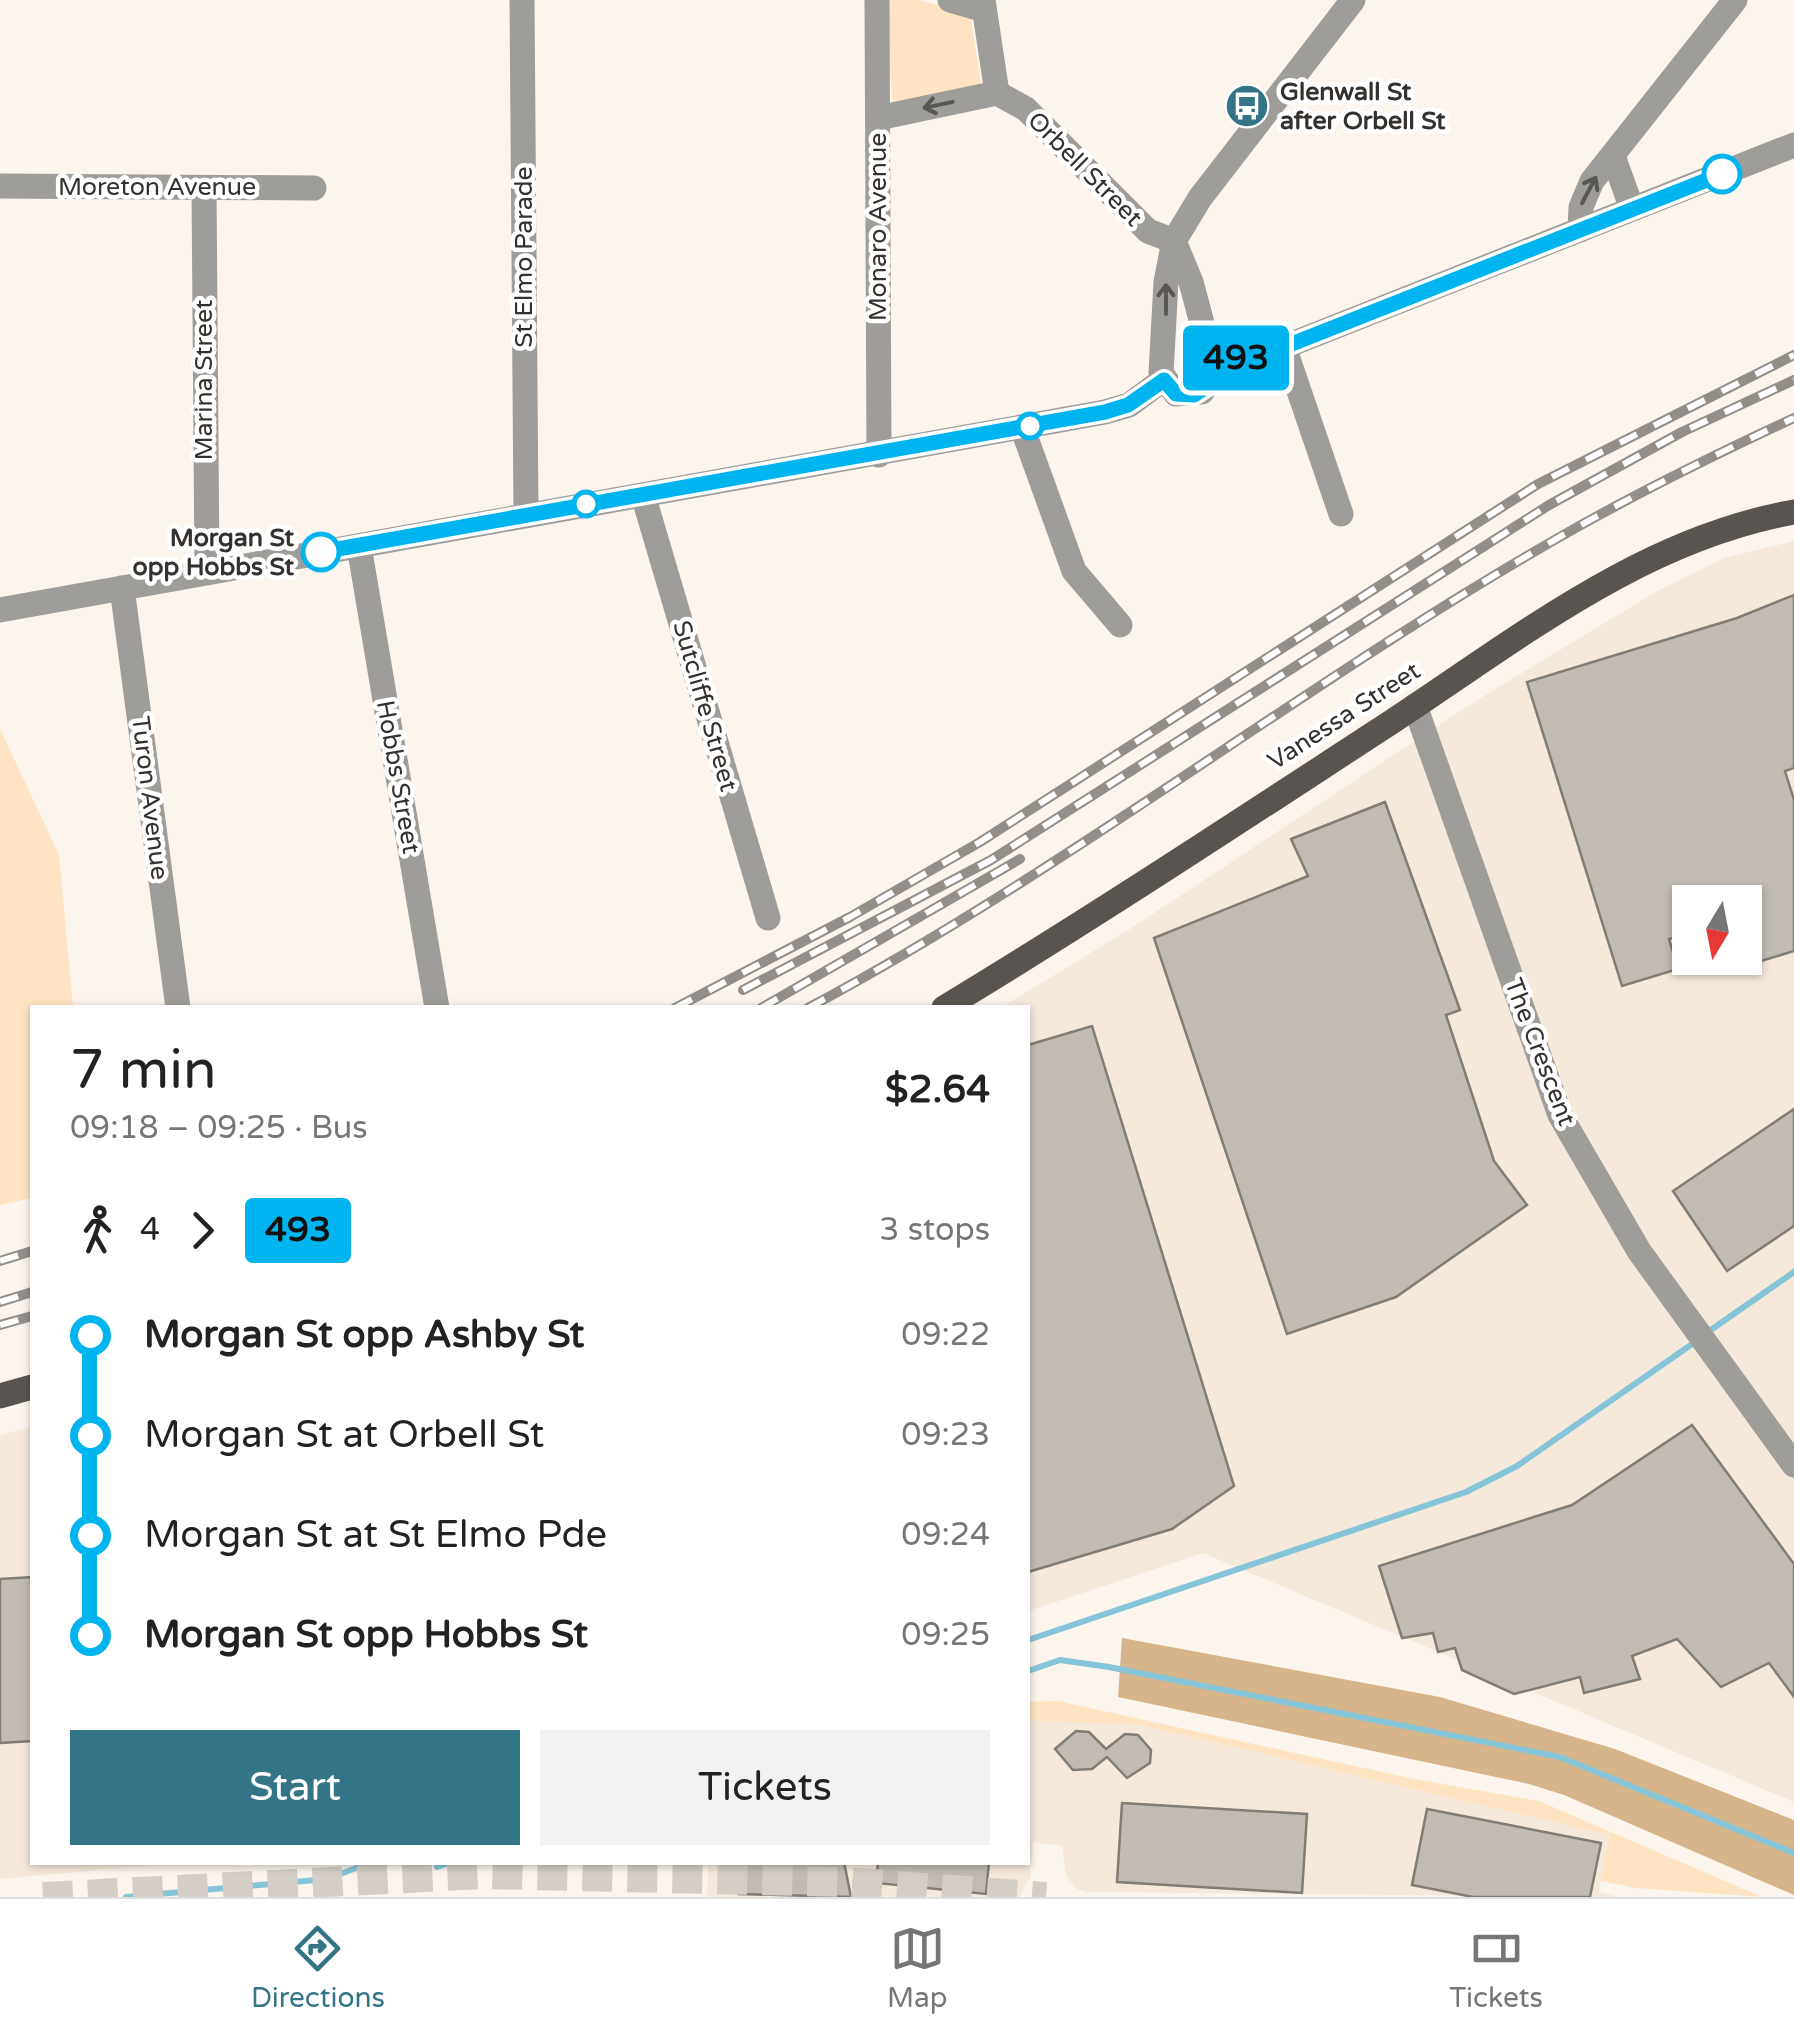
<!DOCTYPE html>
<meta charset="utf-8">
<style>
:root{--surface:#fff;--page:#f2f2f2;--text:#222;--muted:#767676;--line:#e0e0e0;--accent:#337587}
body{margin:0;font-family:"Varela Round",sans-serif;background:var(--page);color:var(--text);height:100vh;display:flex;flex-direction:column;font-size:38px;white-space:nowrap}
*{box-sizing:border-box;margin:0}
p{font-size:32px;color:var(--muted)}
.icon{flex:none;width:55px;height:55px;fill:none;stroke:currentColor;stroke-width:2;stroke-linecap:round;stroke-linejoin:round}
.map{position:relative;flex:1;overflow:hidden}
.details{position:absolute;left:30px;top:1005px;width:1000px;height:860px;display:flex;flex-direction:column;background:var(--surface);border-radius:0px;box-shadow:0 2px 8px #0004}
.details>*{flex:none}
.badge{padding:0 20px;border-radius:8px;font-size:35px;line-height:65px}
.needle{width:65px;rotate:190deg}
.fabs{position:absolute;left:1672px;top:885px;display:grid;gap:20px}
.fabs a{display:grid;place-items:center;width:90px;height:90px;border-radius:0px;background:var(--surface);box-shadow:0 2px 8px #0004;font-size:50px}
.map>.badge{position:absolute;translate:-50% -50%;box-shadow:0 0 0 5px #fff}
.legs{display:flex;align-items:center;gap:15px;height:110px;padding:0 40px;font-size:32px}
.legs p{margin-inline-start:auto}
.head{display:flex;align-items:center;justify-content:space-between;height:170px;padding:0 40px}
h1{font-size:55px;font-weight:600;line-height:75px}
.button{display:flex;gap:20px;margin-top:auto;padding:20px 40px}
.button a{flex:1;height:115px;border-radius:0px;background:var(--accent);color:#fff;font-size:40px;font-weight:600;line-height:115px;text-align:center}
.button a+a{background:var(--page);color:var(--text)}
ul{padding:0 40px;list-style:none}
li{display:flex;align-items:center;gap:35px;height:100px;font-size:38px}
li i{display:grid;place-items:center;width:15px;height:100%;margin:0 12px;background:currentColor}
li i::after{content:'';width:25px;height:25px;margin:-12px;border:8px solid;border-radius:50%;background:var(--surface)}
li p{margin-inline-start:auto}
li:first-child i{background:linear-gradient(#0000 50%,currentColor 0)}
li:last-child i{background:linear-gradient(currentColor 50%,#0000 0)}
.tab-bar{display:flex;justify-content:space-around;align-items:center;height:140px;border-top:2px solid var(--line);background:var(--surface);font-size:28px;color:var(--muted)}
.tab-bar a{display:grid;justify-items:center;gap:5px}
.tab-bar .current{color:var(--accent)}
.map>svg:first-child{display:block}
.built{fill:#f5e9db;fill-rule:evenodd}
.green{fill:#fee4c3}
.forest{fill:#d7b58a}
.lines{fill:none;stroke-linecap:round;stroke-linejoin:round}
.stream{stroke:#86c5d8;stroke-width:6}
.building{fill:#c1bbb3;stroke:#817c74;stroke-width:2.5}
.highway-tunnel{stroke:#d4cec7;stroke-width:30;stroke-dasharray:30 15;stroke-linecap:butt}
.minor{stroke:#9f9d99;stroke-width:25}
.major{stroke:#59544f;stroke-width:25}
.rail-casing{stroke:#938e89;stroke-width:10}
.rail{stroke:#fff;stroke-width:6;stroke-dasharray:19;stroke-linecap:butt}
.oneway{stroke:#595753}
.line-1-casing{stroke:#fff;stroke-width:22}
.line-1{stroke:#00b5ef;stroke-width:15}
.stop-1-dot{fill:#fff;stroke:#00b5ef;stroke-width:5}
.labels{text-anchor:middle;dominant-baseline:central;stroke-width:9;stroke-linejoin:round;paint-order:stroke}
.poi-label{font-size:25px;font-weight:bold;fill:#34312e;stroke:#fff;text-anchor:start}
.street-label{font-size:25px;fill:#34312e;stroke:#fff}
.stop-label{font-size:25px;font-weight:bold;fill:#34312e;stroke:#fff;text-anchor:end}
</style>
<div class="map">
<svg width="1794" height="1897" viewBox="0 0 1794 1897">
<rect width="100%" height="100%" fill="#fcf5ed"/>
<g class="built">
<path d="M1794,541v1261l-591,-249 -175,58v-603h-28l130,-79 336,-222 191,-116 67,-33zM1690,902h55v56h-55z"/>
<polygon points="32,1427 32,1862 175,1863 0,1879 0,1435"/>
<polygon points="1053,1719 1140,1725 1609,1835 1599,1892 1618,1897 1086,1892 1077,1889 1066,1876 1062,1846 1033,1842 1030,1878 1019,1897 707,1897 708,1863 1028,1862 1028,1720"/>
</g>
<g class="green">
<polygon points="883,0 917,0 970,12 981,85 893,104"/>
<polygon points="0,729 59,855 73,1007 32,1008 32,1198 0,1205"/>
<polygon points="1058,1701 1414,1779 1539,1801 1762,1897 1636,1888 1601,1881 1609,1835 1140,1725 1028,1720 1028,1702"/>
</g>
<polygon class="forest" points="1122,1638 1440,1697 1615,1749 1794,1820 1794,1895 1564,1795 1529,1784 1118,1697"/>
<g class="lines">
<g class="stream">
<polyline points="1705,1334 1794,1272"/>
<polyline points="1028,1640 1466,1492 1517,1466 1695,1342"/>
<polyline points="1028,1671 1060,1660 1109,1667 1560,1757 1794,1853"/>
<polyline points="437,1867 451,1862"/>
<polyline points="126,1897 327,1879 372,1862"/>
</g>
</g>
<g class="building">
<polygon points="1794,595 1794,768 1785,771 1794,800 1794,951 1745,966 1745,902 1690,902 1690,933 1669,939 1678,969 1622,986 1527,682 1737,618"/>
<polygon points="1385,802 1460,1010 1446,1015 1494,1161 1527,1205 1396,1297 1287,1334 1154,938 1308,876 1291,839"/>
<polygon points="1092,1026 1234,1486 1172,1529 1028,1572 1028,1045"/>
<polygon points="1794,1109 1794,1226 1727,1271 1673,1191"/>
<polygon points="1692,1425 1794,1564 1794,1697 1769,1663 1721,1687 1677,1639 1632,1656 1640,1679 1584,1693 1580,1677 1514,1694 1462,1670 1455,1648 1438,1652 1433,1633 1402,1638 1379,1566 1572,1505"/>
<polygon points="32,1577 32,1741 0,1743 0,1579"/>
<polygon points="1076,1731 1089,1732 1106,1749 1125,1734 1138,1735 1151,1750 1150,1763 1127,1778 1107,1757 1092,1769 1073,1770 1055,1749"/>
<polygon points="1122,1803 1307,1814 1302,1893 1117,1882"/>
<polygon points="1427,1809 1601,1843 1590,1897 1473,1897 1412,1885"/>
<polygon points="741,1862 844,1862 851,1897 739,1894"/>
<polygon points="878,1862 989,1862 986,1894 876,1883"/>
</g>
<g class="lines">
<polyline class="highway-tunnel" points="43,1897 483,1874 845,1882 1046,1897"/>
<g class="minor">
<polyline points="522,0 526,514"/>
<polyline points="877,0 879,455"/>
<polyline points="950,0 981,9"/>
<polyline points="983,0 997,93"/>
<polyline points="878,118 997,93 1026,109 1148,231 1174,241"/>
<polyline points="1613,156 1632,209"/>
<polyline points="0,186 314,188"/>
<polyline points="204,188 207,572"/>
<polyline points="1580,230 1581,207 1592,181 1735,0"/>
<polyline points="1174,241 1191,282 1214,368 1202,392 1176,394 1161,373 1166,282 1174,241 1200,198 1353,0"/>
<polyline points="1284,347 1341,514"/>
<polyline points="1213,363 1284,347 1794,145"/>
<polyline points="1022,427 1074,571 1120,625"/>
<polyline points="643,495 768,918"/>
<polyline points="359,546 437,1008"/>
<polyline points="122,588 178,1008"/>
<polyline points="0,610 1105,412 1129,405 1163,380"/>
<polyline points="1415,706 1560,1115 1639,1251 1794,1465"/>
</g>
<g class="major">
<path d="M944,1008c152,-92 300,-190 449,-287 126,-83 249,-182 401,-209"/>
<polyline points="0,1396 32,1387"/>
</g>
<g class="rail-casing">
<g id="rail">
<polyline points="743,990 991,860 1549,505 1682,432 1794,380"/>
<polyline points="675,1008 850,917 980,842 1538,484 1794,355"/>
<polyline points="761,1008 1020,859"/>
<path d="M808,1008c264,-141 498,-327 757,-474 74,-42 151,-80 229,-116"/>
<polyline points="0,1261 32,1251"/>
<polyline points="0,1302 32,1292"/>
<polyline points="0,1325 32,1316"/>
</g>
</g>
<use href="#rail" class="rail"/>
</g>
<defs><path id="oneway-shaft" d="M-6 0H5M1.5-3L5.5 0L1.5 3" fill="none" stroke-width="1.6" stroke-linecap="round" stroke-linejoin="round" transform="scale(2.5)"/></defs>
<g class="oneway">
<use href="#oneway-shaft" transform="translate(938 105) rotate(168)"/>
<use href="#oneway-shaft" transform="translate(1589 190) rotate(-62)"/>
<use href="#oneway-shaft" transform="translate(1166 299) rotate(-90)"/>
</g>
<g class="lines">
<g class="line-1-casing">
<polyline id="line-1" points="321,552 1105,412 1128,405 1164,380 1176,394 1194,395 1209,385 1213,364 1284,347 1722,174"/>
</g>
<use href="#line-1" class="line-1"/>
</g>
<defs>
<g id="bus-disc" transform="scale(2.25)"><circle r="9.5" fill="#337587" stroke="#fff"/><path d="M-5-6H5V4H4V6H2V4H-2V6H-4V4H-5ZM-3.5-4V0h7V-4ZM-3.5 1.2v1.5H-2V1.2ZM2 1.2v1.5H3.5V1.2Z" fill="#fff"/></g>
</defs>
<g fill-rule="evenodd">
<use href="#bus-disc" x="1247" y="106"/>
</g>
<g class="stop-1-dot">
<circle cx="1722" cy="174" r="18"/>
<circle cx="1030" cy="426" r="12"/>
<circle cx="586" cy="504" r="12"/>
<circle cx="321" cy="552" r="18"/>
</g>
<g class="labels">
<g class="poi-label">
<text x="1280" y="92">Glenwall St<tspan x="1280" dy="29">after Orbell St</tspan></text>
</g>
<g class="street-label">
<text transform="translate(1085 169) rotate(45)">Orbell Street</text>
<text x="157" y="187">Moreton Avenue</text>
<text transform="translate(878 227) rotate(-90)">Monaro Avenue</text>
<text transform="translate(524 257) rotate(-90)">St Elmo Parade</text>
<text transform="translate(204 380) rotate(-90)">Marina Street</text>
<text transform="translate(705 706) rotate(74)">Sutcliffe Street</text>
<text transform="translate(1344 716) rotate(-33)">Vanessa Street</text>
<text transform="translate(398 777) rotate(80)">Hobbs Street</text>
<text transform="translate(150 798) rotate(83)">Turon Avenue</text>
<text transform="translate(1540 1052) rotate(69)">The Crescent</text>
</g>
<g class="stop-label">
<text x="294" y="538">Morgan St<tspan x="294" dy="29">opp Hobbs St</tspan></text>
</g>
</g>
</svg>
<div class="fabs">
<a><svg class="needle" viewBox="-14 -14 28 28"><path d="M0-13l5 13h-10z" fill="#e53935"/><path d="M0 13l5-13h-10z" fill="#767676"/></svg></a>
</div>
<b class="badge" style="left:1236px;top:358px;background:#00b5ef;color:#111">493</b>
<section class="details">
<div class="head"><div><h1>7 min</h1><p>09:18 – 09:25 · Bus</p></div><b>$2.64</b></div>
<div class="legs"><svg class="icon" aria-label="walk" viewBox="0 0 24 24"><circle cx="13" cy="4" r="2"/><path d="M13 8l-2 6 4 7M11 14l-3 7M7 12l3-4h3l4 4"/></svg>4<svg class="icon" aria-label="forward" viewBox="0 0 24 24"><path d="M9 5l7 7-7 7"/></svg><b class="badge" style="background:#00b5ef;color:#111">493</b><p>3 stops</p></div>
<ul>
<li><i style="color:#00b5ef"></i><b>Morgan St opp Ashby St</b><p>09:22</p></li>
<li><i style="color:#00b5ef"></i><span>Morgan St at Orbell St</span><p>09:23</p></li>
<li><i style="color:#00b5ef"></i><span>Morgan St at St Elmo Pde</span><p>09:24</p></li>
<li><i style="color:#00b5ef"></i><b>Morgan St opp Hobbs St</b><p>09:25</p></li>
</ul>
<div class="button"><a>Start</a><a>Tickets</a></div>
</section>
</div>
<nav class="tab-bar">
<a class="current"><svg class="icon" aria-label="directions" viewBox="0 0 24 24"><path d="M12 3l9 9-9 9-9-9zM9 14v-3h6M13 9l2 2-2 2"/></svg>Directions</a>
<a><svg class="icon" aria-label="map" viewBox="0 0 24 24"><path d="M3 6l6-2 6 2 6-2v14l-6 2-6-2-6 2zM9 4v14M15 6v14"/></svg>Map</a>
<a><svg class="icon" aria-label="tickets" viewBox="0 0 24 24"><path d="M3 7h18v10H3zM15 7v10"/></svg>Tickets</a>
</nav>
